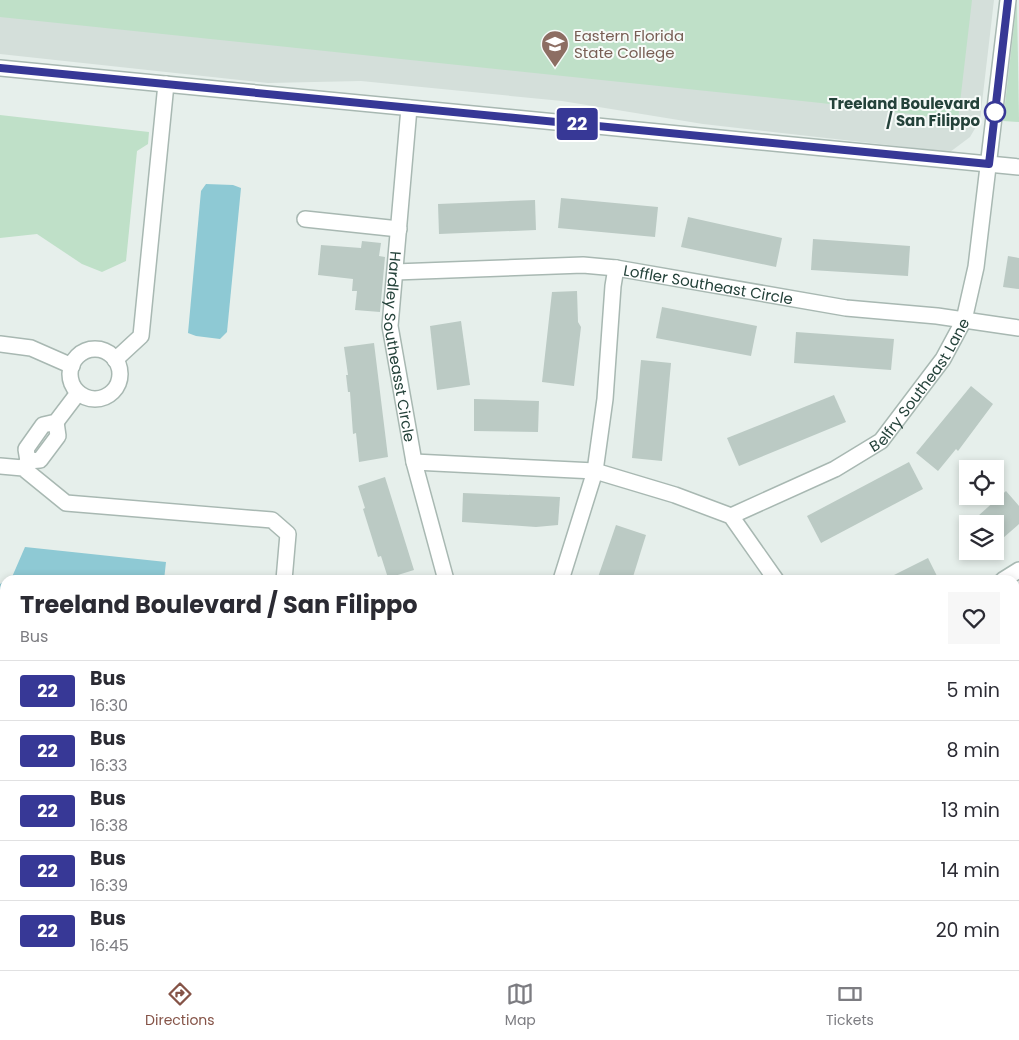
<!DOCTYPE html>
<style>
:root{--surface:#fff;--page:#f7f7f7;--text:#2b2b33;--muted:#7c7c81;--line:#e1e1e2;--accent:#855347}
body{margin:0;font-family:Poppins,sans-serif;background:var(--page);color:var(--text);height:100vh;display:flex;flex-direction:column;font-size:19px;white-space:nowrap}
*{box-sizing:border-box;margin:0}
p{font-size:16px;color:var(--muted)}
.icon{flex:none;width:28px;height:28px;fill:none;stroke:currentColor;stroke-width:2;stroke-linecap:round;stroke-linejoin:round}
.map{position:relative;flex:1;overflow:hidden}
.sheet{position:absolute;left:0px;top:575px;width:1020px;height:395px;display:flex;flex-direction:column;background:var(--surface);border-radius:15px 15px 0 0;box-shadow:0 2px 8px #0003}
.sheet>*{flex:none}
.badge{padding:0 10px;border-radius:4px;font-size:18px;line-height:32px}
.controls{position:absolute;left:959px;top:460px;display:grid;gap:10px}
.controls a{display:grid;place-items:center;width:45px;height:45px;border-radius:0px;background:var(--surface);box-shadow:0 2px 8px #0003;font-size:25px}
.map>.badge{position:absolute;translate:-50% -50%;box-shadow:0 0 0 2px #fff}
.round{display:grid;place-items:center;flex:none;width:52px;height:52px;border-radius:0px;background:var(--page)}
.head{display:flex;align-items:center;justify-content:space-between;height:85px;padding:0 20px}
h1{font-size:24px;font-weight:700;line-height:38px}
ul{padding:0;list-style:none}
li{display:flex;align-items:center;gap:15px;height:60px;padding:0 20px;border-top:1px solid var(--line)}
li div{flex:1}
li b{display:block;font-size:19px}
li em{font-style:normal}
li .badge{min-width:55px;font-weight:700;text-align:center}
.tab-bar{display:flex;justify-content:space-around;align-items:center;height:70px;border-top:1px solid var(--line);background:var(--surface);font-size:14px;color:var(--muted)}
.tab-bar a{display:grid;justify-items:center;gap:2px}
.tab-bar .on{color:var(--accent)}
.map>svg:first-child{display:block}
.built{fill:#d4dfda}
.green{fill:#bfe0c8}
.water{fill:#8ec9d4}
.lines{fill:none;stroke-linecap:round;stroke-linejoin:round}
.stream{stroke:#8ec9d4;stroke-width:5}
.building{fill:#bbcac4}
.minor-casing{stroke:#a8b8b2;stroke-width:18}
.minor{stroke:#fff;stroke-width:15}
.line-casing{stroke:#fff;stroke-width:11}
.line{stroke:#373896;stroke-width:8}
.stop-dot{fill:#fff;stroke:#373896;stroke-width:2.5}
.labels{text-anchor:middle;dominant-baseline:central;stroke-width:4;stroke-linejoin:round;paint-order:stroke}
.education-label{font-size:15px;fill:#785e54;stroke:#f7fbf9;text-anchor:start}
.stop-label{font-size:15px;font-weight:bold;fill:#24423a;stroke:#f7fbf9;text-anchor:end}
.street-label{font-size:15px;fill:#24423a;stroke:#f7fbf9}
</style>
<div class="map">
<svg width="1019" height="970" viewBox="0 0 1019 970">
<rect width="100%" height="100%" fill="#e6efeb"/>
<polygon class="built" points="0,0 994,0 980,120 970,137 950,152 703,124 562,101 361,81 268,83 0,54"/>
<g class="green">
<polygon points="0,0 972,0 958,120 821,103 0,17"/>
<polygon points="1017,0 1019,122 1003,121"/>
<polygon points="0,115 149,132 148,144 137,151 126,261 102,272 82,264 37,234 0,238"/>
<polygon points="0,882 5,882 5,965 821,965 821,970 0,970"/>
</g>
<g class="water">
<polygon points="206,184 233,185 241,188 227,332 220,339 196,336 188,333 201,191"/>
<polygon points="25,547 166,562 164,580 7,580 12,577"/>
<polygon points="5,581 5,705 0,705 0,584"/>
<polygon points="1019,718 1019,820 1015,821 1015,720"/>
<polygon points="838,965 886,965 885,970 838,970"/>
</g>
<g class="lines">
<polyline class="stream" points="0,891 5,891"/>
</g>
<g class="building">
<polygon points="561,198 658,207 655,237 558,228"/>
<polygon points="535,200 536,230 439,234 438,204"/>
<polygon points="688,217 782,238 776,267 681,247"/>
<polygon points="813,239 910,246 908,276 811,270"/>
<polygon points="362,241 381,243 379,256 385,257 380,312 355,310 357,291 352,291 353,279 318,275 321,245 361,248"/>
<polygon points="1008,256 1019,258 1019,289 1003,287"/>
<polygon points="577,291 578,322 581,327 574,386 542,382 552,292"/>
<polygon points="662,307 757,326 751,356 656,338"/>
<polygon points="461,321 470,385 437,390 430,326"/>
<polygon points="796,332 894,339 891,370 794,363"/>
<polygon points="374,343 388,457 359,462 356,433 353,434 350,392 348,392 346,375 348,375 344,347"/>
<polygon points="641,360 671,363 662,461 632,458"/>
<polygon points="971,386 993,404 958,451 956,449 938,471 916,453"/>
<polygon points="834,395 846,422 739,466 727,438"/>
<polygon points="474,399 539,401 538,432 474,431"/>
<polygon points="909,462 923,489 821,543 807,516"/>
<polygon points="385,477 414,570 388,578 381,556 378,557 363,509 365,508 358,486"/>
<polygon points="1006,491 1019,506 1019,524 995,545 995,524 969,524"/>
<polygon points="463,493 560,497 558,525 536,527 462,522"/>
<polygon points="616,525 646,535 632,580 597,580"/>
<polygon points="928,558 939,580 884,580"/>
</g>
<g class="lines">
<g class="minor-casing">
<g id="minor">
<polyline points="0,68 1019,167"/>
<path id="s1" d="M409,108l-19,218 24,136 32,118"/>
<polyline points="305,219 399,229"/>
<path id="s2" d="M395,272l188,-7 33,3 230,40 91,8 82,12"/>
<polyline points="0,344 31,348 72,366"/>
<circle cx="95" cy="374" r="25"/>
<polyline points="115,360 141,336 166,84"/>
<polyline points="28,461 26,449 43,425 56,422 78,393"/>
<polyline points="414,462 595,471 675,495 731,516 776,580"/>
<polyline points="0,466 23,468 66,503 272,520 288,534 284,580"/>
<polyline points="23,468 28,461 40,460 58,436 56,422"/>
<path id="s3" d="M731,516l104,-47 46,-28 62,-82 21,-39 12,-53 32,-267"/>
<polyline points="561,580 595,471 605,399 613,286 616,268"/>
<polyline points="1003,580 1019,570"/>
<polyline points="0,824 5,825"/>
<polyline points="1015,952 1019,946"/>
<polyline points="1007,970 1009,965"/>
</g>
</g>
<use href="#minor" class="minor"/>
</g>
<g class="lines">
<g class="line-casing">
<polyline id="line" points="0,68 989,164 1008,0"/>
</g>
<use href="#line" class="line"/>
</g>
<defs>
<g id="university-pin" transform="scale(1.4375)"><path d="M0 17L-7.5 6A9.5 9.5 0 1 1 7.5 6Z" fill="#8d6e63" stroke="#f7fbf9"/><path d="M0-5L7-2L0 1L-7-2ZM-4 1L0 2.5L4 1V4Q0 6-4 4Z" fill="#fff"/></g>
</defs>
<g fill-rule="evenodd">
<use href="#university-pin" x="555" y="44"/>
</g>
<circle class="stop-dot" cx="995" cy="112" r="10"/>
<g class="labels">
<g class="education-label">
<text x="574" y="35">Eastern Florida<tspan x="574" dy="17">State College</tspan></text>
</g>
<g class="stop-label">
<text x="980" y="103">Treeland Boulevard<tspan x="980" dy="17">/ San Filippo</tspan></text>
</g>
<g class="street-label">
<text stroke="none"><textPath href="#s2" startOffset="315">Loffler Southeast Circle</textPath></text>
<text stroke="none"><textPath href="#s1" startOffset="240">Hardley Southeasst Circle</textPath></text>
<text stroke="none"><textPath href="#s3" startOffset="236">Belfry Southeast Lane</textPath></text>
</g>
</g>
</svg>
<div class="controls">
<a><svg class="icon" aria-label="locate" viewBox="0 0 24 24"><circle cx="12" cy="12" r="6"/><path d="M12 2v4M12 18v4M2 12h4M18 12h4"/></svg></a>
<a><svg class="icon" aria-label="layers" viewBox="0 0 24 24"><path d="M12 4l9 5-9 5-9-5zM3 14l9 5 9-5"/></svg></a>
</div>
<b class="badge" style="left:577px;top:124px;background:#373896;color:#fff">22</b>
<section class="sheet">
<div class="head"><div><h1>Treeland Boulevard / San Filippo</h1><p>Bus</p></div><a class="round"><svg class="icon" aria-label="heart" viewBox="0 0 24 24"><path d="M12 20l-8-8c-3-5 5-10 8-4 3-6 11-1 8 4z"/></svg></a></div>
<ul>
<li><span class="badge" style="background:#373896;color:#fff">22</span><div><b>Bus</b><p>16:30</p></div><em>5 min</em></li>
<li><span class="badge" style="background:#373896;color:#fff">22</span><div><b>Bus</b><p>16:33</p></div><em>8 min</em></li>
<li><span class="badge" style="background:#373896;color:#fff">22</span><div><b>Bus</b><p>16:38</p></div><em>13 min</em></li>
<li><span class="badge" style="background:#373896;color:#fff">22</span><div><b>Bus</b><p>16:39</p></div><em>14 min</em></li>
<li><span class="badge" style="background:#373896;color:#fff">22</span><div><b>Bus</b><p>16:45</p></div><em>20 min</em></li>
</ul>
</section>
</div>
<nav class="tab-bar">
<a class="on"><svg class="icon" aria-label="directions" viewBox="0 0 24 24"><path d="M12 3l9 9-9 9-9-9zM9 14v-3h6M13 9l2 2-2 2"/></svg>Directions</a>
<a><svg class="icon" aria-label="map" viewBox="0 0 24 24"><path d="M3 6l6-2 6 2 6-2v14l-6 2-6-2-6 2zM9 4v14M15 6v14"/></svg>Map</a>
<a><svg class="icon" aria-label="tickets" viewBox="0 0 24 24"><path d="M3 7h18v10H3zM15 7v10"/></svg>Tickets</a>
</nav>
